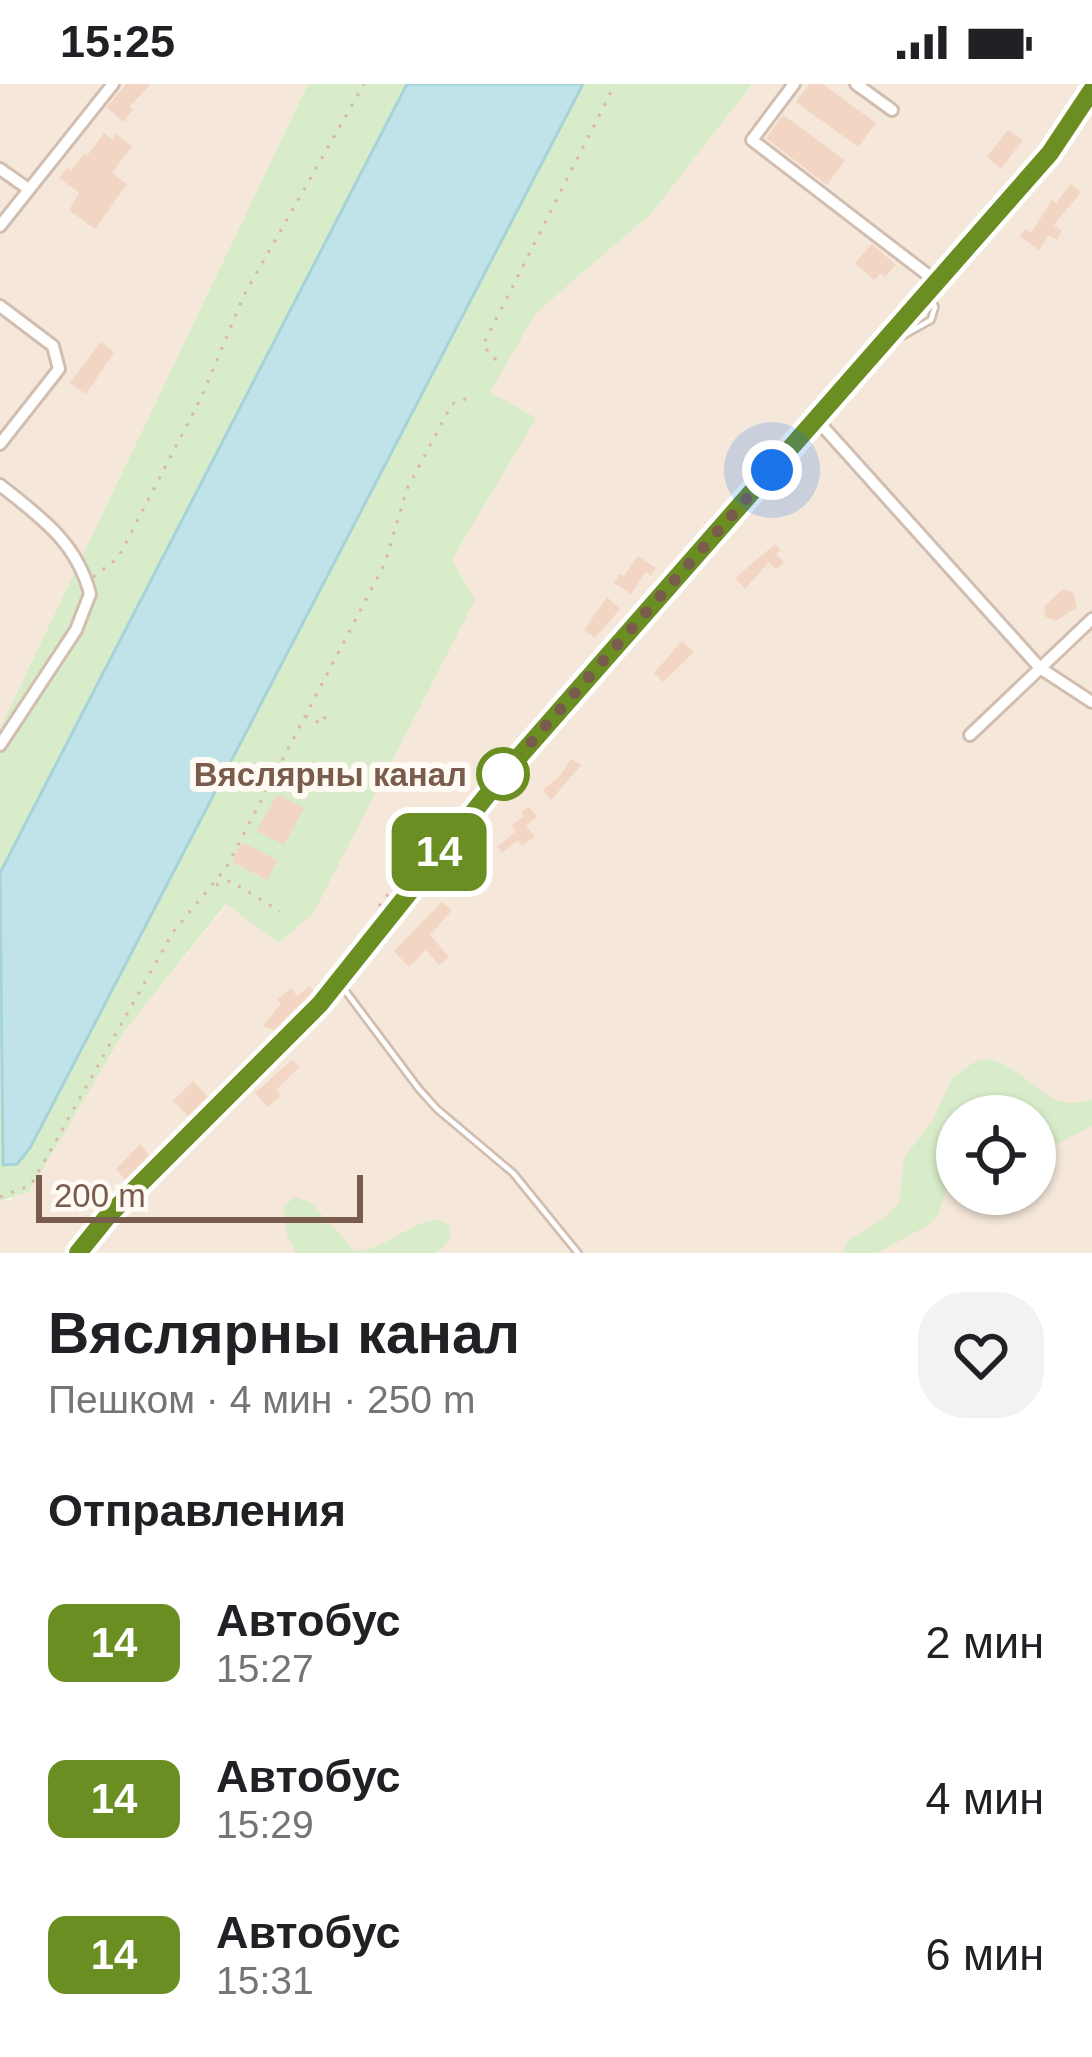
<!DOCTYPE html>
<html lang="ru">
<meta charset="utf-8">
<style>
:root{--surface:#fff;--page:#f2f2f2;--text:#202124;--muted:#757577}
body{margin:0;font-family:Arial,sans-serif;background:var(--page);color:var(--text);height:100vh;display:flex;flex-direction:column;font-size:45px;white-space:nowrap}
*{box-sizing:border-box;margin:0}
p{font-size:39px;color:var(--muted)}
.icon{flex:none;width:66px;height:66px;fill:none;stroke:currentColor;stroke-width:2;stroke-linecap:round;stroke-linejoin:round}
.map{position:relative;height:1169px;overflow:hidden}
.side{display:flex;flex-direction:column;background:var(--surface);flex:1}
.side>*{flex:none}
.badge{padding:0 24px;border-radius:18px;font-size:42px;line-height:78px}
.controls{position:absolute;left:936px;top:1011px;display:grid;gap:24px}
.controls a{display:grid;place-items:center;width:120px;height:120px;border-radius:50%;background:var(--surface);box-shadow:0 3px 9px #0004;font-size:60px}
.scale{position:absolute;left:36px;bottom:30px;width:327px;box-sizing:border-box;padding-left:12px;border:6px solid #7a5c4d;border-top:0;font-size:33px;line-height:42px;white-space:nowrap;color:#7a5c4d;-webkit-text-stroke:9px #fffaf3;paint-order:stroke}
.you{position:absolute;width:60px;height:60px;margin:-30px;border:9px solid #fff;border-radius:50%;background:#1a73e8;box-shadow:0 0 0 18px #1a73e833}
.map>.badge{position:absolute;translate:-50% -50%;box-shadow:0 0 0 6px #fff}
h2{padding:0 48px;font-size:45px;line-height:108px}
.round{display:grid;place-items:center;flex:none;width:126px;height:126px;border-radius:48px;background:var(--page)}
.overview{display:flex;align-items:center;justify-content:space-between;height:204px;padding:0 48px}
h1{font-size:57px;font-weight:700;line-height:90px}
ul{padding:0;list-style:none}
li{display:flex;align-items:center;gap:36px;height:156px;padding:0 48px}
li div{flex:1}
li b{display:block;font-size:45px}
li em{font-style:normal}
li .badge{min-width:132px;font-weight:700;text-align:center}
.status{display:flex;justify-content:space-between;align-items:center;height:84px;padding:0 60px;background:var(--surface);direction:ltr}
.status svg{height:33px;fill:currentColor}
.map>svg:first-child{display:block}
.residential{fill:#f5e8da;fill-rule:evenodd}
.green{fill:#d8ecc9}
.water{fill:#bfe3e8;stroke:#a5d3da;stroke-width:3}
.building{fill:#f3d5c3}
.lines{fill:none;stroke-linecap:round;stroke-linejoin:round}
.lane-casing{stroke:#d1beb0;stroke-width:10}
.street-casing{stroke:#d1beb0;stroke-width:16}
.path{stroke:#d9b8a5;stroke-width:3;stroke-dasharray:3 9;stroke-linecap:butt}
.lane{stroke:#fff;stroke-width:4.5}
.street{stroke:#fff;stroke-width:10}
.line-casing{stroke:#fff;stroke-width:27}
.line{stroke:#6b8e23;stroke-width:18}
.walk{stroke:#7a5c4d;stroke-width:12;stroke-dasharray:0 21.6}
.stop-dot{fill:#fff;stroke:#6b8e23;stroke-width:6}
.labels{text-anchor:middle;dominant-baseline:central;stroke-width:12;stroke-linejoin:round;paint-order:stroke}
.stop-label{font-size:33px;font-weight:bold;fill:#7a5c4d;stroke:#fffaf3;text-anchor:end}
</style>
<div class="status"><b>15:25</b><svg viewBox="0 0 49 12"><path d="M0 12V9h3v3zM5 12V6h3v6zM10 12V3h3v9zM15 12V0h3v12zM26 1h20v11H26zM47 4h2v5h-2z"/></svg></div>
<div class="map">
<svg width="1092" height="1169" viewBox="0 0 1092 1169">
<rect width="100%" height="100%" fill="#fdf6ec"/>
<g class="residential">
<polygon points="0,0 308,0 0,644"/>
<path d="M752,0h340v1169h-1092v-52l11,-1 113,-168 103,-128 225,-344 83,-142 -46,-26 47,-79 116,-100zM957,1032h78v78h-78z"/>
</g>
<g class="green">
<polygon points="308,0 752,0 652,129 536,229 490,308 536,334 452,476 475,516 314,828 279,859 226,820 124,948 29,1108 0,1117 0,644"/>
<path d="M986,975c43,6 59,59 106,40v27l-57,30v-40h-78v23l-13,21 3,30 -9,25 -11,11 -50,27h-34l5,-13 37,-22 14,-15 5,-45 28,-37 21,-44 20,-14z"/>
<path d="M296,1113l14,5 45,49c30,-1 52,-27 82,-32l13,7v13l-13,14h-141l-9,-17 -4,-30z"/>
</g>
<polygon class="water" points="407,0 583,0 30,1064 17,1080 3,1081 0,789"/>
<g class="building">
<polygon points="126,0 151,0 129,23 133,26 123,38 107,23"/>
<polygon points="809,0 823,0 876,39 858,63 796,18"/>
<polygon points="783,31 845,76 827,101 766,54"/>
<polygon points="1008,46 1023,56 1001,85 987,73"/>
<polygon points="104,49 112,56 116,50 132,62 112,89 127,100 95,145 69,126 79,109 59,94 67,84 71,87 84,70 87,72"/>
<polygon points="1071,100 1081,108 1054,141 1062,147 1057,156 1049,151 1039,166 1020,152 1026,145 1031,149 1052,116 1056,119"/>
<polygon points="872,160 896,181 885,193 881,189 874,196 855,179"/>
<polygon points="101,258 114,268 86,310 70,299"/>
<polygon points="775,460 781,466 776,470 784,478 776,486 769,478 745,505 735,494"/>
<polygon points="638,472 656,484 651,492 646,488 631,510 614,499 620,490 624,492"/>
<polygon points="1063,505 1073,508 1077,523 1056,537 1046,533 1044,523"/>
<polygon points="607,513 620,525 595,554 584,546"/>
<polygon points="682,557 694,568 663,598 654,589"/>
<polygon points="571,675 581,681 551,716 543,706 560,692"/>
<polygon points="277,710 304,724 284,761 257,747"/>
<polygon points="528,722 537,732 526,742 535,752 522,762 518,756 502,769 497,763 516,747 511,742 524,732 521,729"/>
<polygon points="242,758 277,776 267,796 232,778"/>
<polygon points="442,818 452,826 430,851 449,873 439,881 426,866 409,883 394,867"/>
<polygon points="309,902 315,909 278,948 263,942 281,920 277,916 291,904 297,912"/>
<polygon points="292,976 299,983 276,1006 281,1011 268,1023 255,1009"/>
<polygon points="193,997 208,1013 188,1032 173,1017"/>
<polygon points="140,1060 152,1075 128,1099 116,1085"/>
</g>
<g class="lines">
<g class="lane-casing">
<g id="lane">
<polyline points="886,261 931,236 935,223 930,212"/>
<polyline points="338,897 419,1005 437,1025 513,1089 578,1169"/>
</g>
</g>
<g class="street-casing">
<g id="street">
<polyline points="794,0 752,56 937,198"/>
<polyline points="856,0 892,26"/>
<polyline points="0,85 27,104"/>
<polyline points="0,142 113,0"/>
<polyline points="0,222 53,262 59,285 0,360"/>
<polyline points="817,336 1040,584 1092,618"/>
<path d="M0,401c39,31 77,57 90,109l-14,36 -76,115"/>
<polyline points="970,651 1092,535"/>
<polyline points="78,1169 108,1133 320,920 503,691 1050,69 1092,6"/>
</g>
</g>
<g class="path">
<polyline points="496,276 483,261 615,0"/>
<polyline points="93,493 118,474 202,312 244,211 364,0"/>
<polyline points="305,632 322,640 328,626"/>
<polyline points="216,801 230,797 280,827"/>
<polyline points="379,822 401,794"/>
<polyline points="0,1113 31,1101 173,848 226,784 385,479 407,405 452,320 473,312"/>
</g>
<use href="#lane" class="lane"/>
<use href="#street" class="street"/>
</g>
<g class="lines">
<g class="line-casing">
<polyline id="line" points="78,1169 107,1133 320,920 503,691 1050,69 1092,6"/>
</g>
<use href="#line" class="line"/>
<polyline class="walk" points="503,690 772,386"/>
</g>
<circle class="stop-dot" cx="503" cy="690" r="24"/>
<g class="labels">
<g class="stop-label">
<text x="467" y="690">Вяслярны канал</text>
</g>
</g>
</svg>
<div class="controls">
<a><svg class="icon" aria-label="locate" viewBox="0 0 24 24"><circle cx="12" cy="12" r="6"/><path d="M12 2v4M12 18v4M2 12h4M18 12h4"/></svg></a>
</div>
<div class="scale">200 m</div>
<div class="you" style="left:772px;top:386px"></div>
<b class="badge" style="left:439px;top:768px;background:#6b8e23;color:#fff">14</b>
</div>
<section class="side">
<div class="overview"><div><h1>Вяслярны канал</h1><p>Пешком · 4 мин · 250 m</p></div><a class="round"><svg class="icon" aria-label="heart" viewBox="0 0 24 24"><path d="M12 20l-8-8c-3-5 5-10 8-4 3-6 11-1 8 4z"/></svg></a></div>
<h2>Отправления</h2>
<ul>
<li><span class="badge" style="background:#6b8e23;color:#fff">14</span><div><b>Автобус</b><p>15:27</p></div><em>2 мин</em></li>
<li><span class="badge" style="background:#6b8e23;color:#fff">14</span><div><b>Автобус</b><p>15:29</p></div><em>4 мин</em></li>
<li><span class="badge" style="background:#6b8e23;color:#fff">14</span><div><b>Автобус</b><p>15:31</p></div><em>6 мин</em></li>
</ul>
</section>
